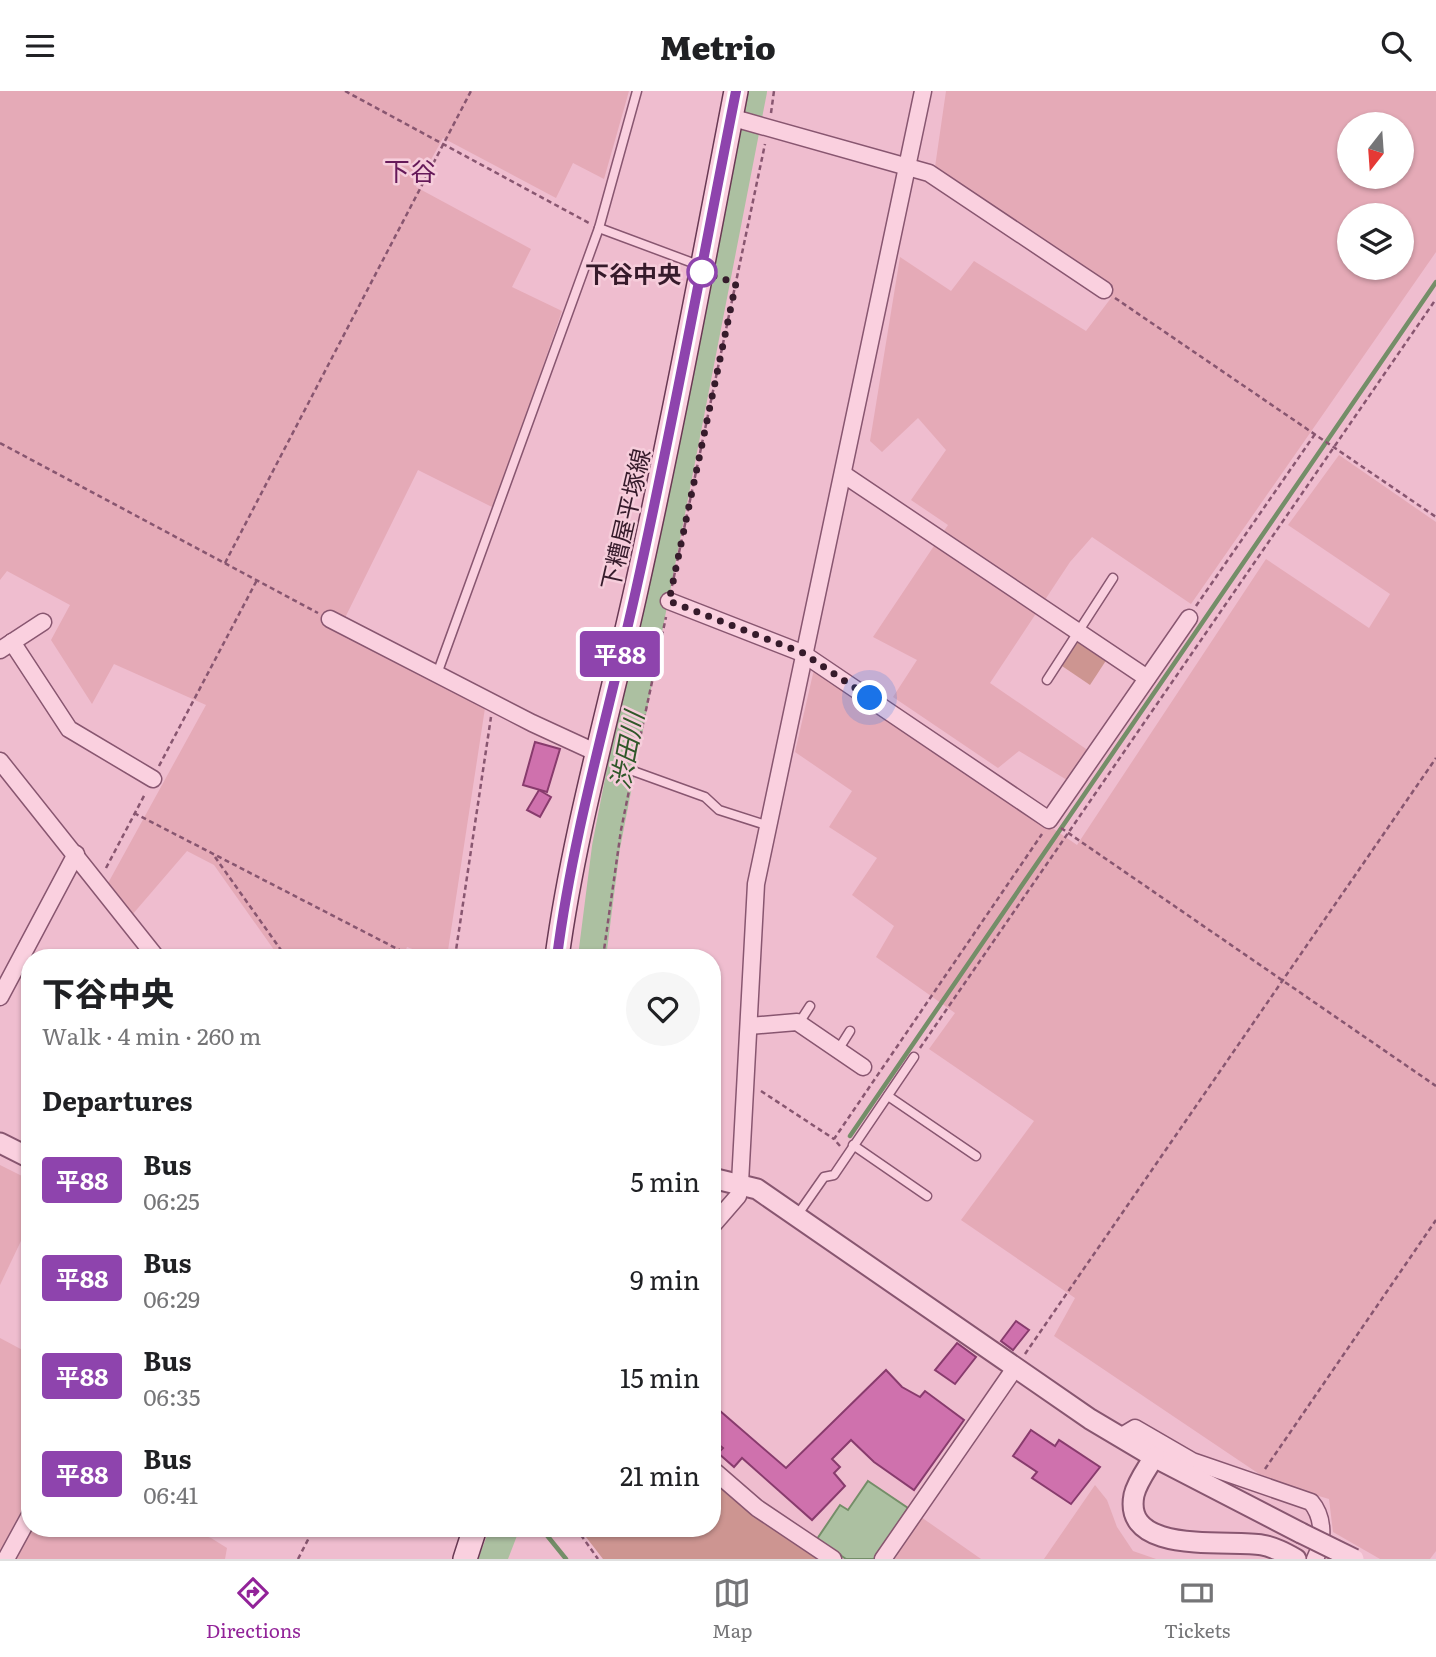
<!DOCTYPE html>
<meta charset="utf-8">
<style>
:root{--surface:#fff;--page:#f6f6f6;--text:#202124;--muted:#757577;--line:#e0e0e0;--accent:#922399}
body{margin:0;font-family:Literata,"Noto Sans JP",serif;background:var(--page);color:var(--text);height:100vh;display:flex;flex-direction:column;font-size:26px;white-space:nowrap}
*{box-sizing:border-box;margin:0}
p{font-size:23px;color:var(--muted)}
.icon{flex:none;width:38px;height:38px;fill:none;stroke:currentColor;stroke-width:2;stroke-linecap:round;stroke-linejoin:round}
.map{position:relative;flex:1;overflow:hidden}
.sheet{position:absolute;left:21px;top:858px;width:700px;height:588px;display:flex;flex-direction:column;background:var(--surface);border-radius:28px;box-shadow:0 2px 5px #0004}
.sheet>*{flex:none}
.badge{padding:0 14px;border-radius:5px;font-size:24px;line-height:46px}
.needle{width:46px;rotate:197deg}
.buttons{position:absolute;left:1337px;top:21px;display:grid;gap:14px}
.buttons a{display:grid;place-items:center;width:77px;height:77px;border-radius:50%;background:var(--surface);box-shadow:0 2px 5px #0004;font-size:35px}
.you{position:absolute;width:35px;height:35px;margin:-18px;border:5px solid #fff;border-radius:50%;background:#1a73e8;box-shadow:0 0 0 10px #1a73e833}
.map>.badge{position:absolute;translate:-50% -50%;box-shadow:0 0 0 4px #fff}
h2{padding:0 21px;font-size:26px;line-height:63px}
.round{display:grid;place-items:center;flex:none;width:74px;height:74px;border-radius:37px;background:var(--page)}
.overview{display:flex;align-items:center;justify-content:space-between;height:119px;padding:0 21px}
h1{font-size:33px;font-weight:800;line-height:52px}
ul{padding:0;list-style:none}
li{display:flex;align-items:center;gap:21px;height:98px;padding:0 21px}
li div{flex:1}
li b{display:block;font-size:26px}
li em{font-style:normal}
li .badge{min-width:77px;font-weight:700;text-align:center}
header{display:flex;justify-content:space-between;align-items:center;height:91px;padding:0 21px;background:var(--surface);font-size:32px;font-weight:800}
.menu{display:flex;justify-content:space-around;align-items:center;height:98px;border-top:2px solid var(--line);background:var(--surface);font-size:19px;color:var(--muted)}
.menu a{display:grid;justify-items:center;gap:4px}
.menu .on{color:var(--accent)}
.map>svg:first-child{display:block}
.farmland{fill:#e5aab7;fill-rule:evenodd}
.green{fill:#cd9591}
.water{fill:#acc0a1;stroke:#748e68;stroke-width:2}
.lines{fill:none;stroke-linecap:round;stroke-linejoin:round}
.stream{stroke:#748e68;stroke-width:4.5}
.river{stroke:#acc0a1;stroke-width:28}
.building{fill:#cf71ad;stroke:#883b6d;stroke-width:2}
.service-casing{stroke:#885670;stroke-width:11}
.minor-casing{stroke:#885670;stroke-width:19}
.tertiary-casing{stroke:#885670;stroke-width:23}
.secondary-casing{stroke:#693954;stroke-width:26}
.path{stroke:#885670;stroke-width:2.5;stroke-dasharray:5 3.5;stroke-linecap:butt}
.service{stroke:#fad0df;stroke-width:8}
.minor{stroke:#fad0df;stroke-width:16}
.tertiary{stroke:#fad0df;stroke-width:19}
.secondary{stroke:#fad0df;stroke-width:23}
.tertiary-bridge-casing{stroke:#885670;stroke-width:23;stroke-linecap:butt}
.tertiary-bridge{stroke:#fad0df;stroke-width:19}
.line-casing{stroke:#fff;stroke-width:16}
.line{stroke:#8e44ad;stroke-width:10}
.walk{stroke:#361b2b;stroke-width:7;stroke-dasharray:0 12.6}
.stop-dot{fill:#fff;stroke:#8e44ad;stroke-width:3.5}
.labels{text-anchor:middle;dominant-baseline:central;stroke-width:5;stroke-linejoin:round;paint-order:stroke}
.stop-label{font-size:24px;font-weight:bold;fill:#361b2b;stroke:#f6cddb;text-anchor:end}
.street-label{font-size:24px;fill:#361b2b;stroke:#f6cddb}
.neighbourhood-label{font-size:26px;fill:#651959;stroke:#f6cddb}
.water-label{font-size:26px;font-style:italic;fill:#2f5729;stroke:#f6cddb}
</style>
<header><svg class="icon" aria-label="menu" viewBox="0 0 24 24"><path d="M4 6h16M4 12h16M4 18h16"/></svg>Metrio<svg class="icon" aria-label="search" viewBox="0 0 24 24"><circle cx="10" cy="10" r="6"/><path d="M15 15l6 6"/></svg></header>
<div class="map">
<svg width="1436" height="1468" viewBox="0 0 1436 1468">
<rect width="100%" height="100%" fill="#efbdcf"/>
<g class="farmland">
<polygon points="0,0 629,0 604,88 573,72 556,107 443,47 416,96 531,158 512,196 562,220 494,417 418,379 338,541 485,617 447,866 434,866 407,856 403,866 279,866 214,774 187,760 132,824 107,794 206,614 114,573 92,613 51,549 70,514 7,480 0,489"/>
<path d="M946,0h490v161l-245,352 -99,-67 -22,25 -80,121 99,68 -22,29 -48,-29 -21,17 -105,-71 24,-37 -44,-23 75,-112 -37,-25 35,-50 -28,-32 -36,34 -12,-11 30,-184 51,34 23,-30 112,70 25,-33 -177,-124zM1349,33h53v53h-53zM1349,124h53v53h-53z"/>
<polygon points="1339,364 1436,431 1436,1460 1430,1468 1380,1468 1333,1441 1329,1408 1271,1391 1054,1245 1075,1207 961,1129 1034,1030 929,958 955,922 876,866 894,835 852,804 877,767 829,736 852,700 795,661 815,574 1077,754 1266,468 1369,537 1390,503 1288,434"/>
<polygon points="0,1074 30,1089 30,1131 0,1194"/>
<polygon points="0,1247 30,1263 30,1404 0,1460"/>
<polygon points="1095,1394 1107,1409 1117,1436 1133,1460 1156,1468 1044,1468"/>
<polygon points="921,1426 981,1468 893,1468"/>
<polygon points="31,1437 184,1437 211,1447 227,1457 225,1468 15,1468"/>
</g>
<g class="green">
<polygon points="1079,549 1107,568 1090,594 1062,575"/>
<polygon points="712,1389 741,1414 824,1468 603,1468 579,1437 712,1437"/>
</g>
<polygon class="water" points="868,1390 908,1417 874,1468 846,1468 817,1448 840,1414 848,1419"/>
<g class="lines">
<g class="stream">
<polyline points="850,1045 1436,191"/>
<polyline points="541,1437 566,1468"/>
</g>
<g class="river">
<polyline points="592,866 606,756 753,0"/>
<polyline points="493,1468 505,1437"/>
</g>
</g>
<g class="building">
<polygon points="535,651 560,658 547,701 523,694"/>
<polygon points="539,699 551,706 540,726 527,719"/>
<polygon points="1016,1230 1029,1239 1013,1259 1001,1250"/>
<polygon points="957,1252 976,1266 955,1293 935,1279"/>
<polygon points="886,1279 902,1296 920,1306 925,1300 964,1329 914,1399 874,1371 851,1349 832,1368 840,1376 834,1382 845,1395 812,1429 742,1367 734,1376 718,1362 723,1357 712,1348 712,1313 786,1377"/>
<polygon points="1031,1339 1055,1355 1059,1349 1100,1376 1071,1413 1032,1387 1037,1381 1013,1365"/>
</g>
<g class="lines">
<g class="service-casing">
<g id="service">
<polyline points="599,137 701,175"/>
<polyline points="437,583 599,137 637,0"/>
<polyline points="1047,589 1113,487"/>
<polyline points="633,680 705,706 719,719 769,735"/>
<polyline points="799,932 810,915"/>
<polyline points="838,959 850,940"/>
<polyline points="888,1005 976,1065"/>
<polyline points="853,1054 927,1105"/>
<polyline points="796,1126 824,1086 834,1084 914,966"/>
</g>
</g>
<g class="minor-casing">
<g id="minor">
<polyline points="730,26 929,82 1104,199"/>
<polyline points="843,383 1147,587"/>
<polyline points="669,510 802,562 1049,729 1189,527"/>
<polyline points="330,528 532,632 595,661"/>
<polyline points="12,551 69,638 153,688"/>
<polyline points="0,559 43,531"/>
<polyline points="0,670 156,866"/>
<polyline points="0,906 76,763"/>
<polyline points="749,935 797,931 863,976"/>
<polyline points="712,1135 738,1105 740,1092 756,793 923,0"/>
<path d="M1120,1346l15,-9 57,33 119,41c13,15 13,39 4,57"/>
<polyline points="712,1378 757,1417 833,1468"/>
<polyline points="6,1468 30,1424"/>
<polyline points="883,1468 1015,1277"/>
</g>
</g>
<g class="tertiary-casing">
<g id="tertiary">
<polyline points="0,1052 30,1067"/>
<polyline points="712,1087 757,1098 1090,1328 1154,1366 1301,1442"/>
<path d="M1154,1366c-7,12 -17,25 -20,38 -12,61 95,44 128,50 12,2 23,8 34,14"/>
</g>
</g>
<g class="secondary-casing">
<g id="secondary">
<path d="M557,866c17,-125 52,-245 79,-367 37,-166 68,-332 100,-499"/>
<polyline points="465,1468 475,1437"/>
</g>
</g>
<g class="path">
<polyline points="345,0 589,132"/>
<polyline points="771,22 774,0"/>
<polyline points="1115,207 1436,426"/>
<polyline points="0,352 318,522"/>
<polyline points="225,472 471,0"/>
<polyline points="672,495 765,53"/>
<polyline points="1196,515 1315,343"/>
<polyline points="635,670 666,526"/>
<polyline points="159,675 257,489"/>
<polyline points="134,722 413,866"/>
<polyline points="1061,737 1436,995"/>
<polyline points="215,766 286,866"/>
<polyline points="106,777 145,703"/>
<polyline points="455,866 491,626"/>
<polyline points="603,866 621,739 631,690"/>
<polyline points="920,957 1436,208"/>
<polyline points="761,1000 834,1048"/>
<polyline points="840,1055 834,1048 1042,743"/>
<polyline points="1025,1263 1436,667"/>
<polyline points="1265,1378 1436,1129"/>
<polyline points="576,1437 598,1468"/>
<polyline points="298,1468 314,1437"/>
</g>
<use href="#service" class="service"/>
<use href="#minor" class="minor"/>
<use href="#tertiary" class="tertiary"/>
<use href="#secondary" class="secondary"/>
<g class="tertiary-bridge-casing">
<polyline id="tertiary-bridge" points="1301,1442 1354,1468"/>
</g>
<use href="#tertiary-bridge" class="tertiary-bridge"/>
</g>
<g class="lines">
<g class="line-casing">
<path id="line" d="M557,866c16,-125 52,-245 79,-367 37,-166 67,-332 100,-499"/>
</g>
<use href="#line" class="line"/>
<polyline class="walk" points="702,181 736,192 669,510 803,562 870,607"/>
</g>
<circle class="stop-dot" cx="702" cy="181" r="14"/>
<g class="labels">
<g class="stop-label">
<text x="681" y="181">下谷中央</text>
</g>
<g class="street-label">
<text transform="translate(624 428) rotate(-77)">下糟屋平塚線</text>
</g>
<g class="neighbourhood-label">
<text x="410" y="78">下谷</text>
</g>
<g class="water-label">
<text transform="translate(625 659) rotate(-79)">渋田川</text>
</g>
</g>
</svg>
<div class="buttons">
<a><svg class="needle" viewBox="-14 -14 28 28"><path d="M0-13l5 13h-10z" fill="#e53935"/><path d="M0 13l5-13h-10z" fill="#757577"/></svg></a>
<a><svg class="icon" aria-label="layers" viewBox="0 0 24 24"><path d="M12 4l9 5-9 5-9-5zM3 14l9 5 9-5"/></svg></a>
</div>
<div class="you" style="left:870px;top:607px"></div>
<b class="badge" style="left:620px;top:563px;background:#8e44ad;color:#fff">平88</b>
<section class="sheet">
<div class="overview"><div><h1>下谷中央</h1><p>Walk · 4 min · 260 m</p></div><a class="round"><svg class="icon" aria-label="heart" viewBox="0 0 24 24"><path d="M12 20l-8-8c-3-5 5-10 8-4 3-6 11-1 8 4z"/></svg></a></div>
<h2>Departures</h2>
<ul>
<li><span class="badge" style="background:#8e44ad;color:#fff">平88</span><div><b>Bus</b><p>06:25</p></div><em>5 min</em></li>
<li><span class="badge" style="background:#8e44ad;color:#fff">平88</span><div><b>Bus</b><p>06:29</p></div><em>9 min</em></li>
<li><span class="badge" style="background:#8e44ad;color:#fff">平88</span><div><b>Bus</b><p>06:35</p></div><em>15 min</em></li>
<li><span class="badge" style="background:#8e44ad;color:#fff">平88</span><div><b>Bus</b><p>06:41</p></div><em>21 min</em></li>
</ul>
</section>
</div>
<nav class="menu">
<a class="on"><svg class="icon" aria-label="directions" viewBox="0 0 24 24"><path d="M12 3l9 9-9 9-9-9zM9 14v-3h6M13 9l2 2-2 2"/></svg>Directions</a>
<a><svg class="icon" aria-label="map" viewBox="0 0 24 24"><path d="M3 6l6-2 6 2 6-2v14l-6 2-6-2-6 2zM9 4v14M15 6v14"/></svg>Map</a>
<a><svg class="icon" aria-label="tickets" viewBox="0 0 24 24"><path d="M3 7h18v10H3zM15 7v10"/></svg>Tickets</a>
</nav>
